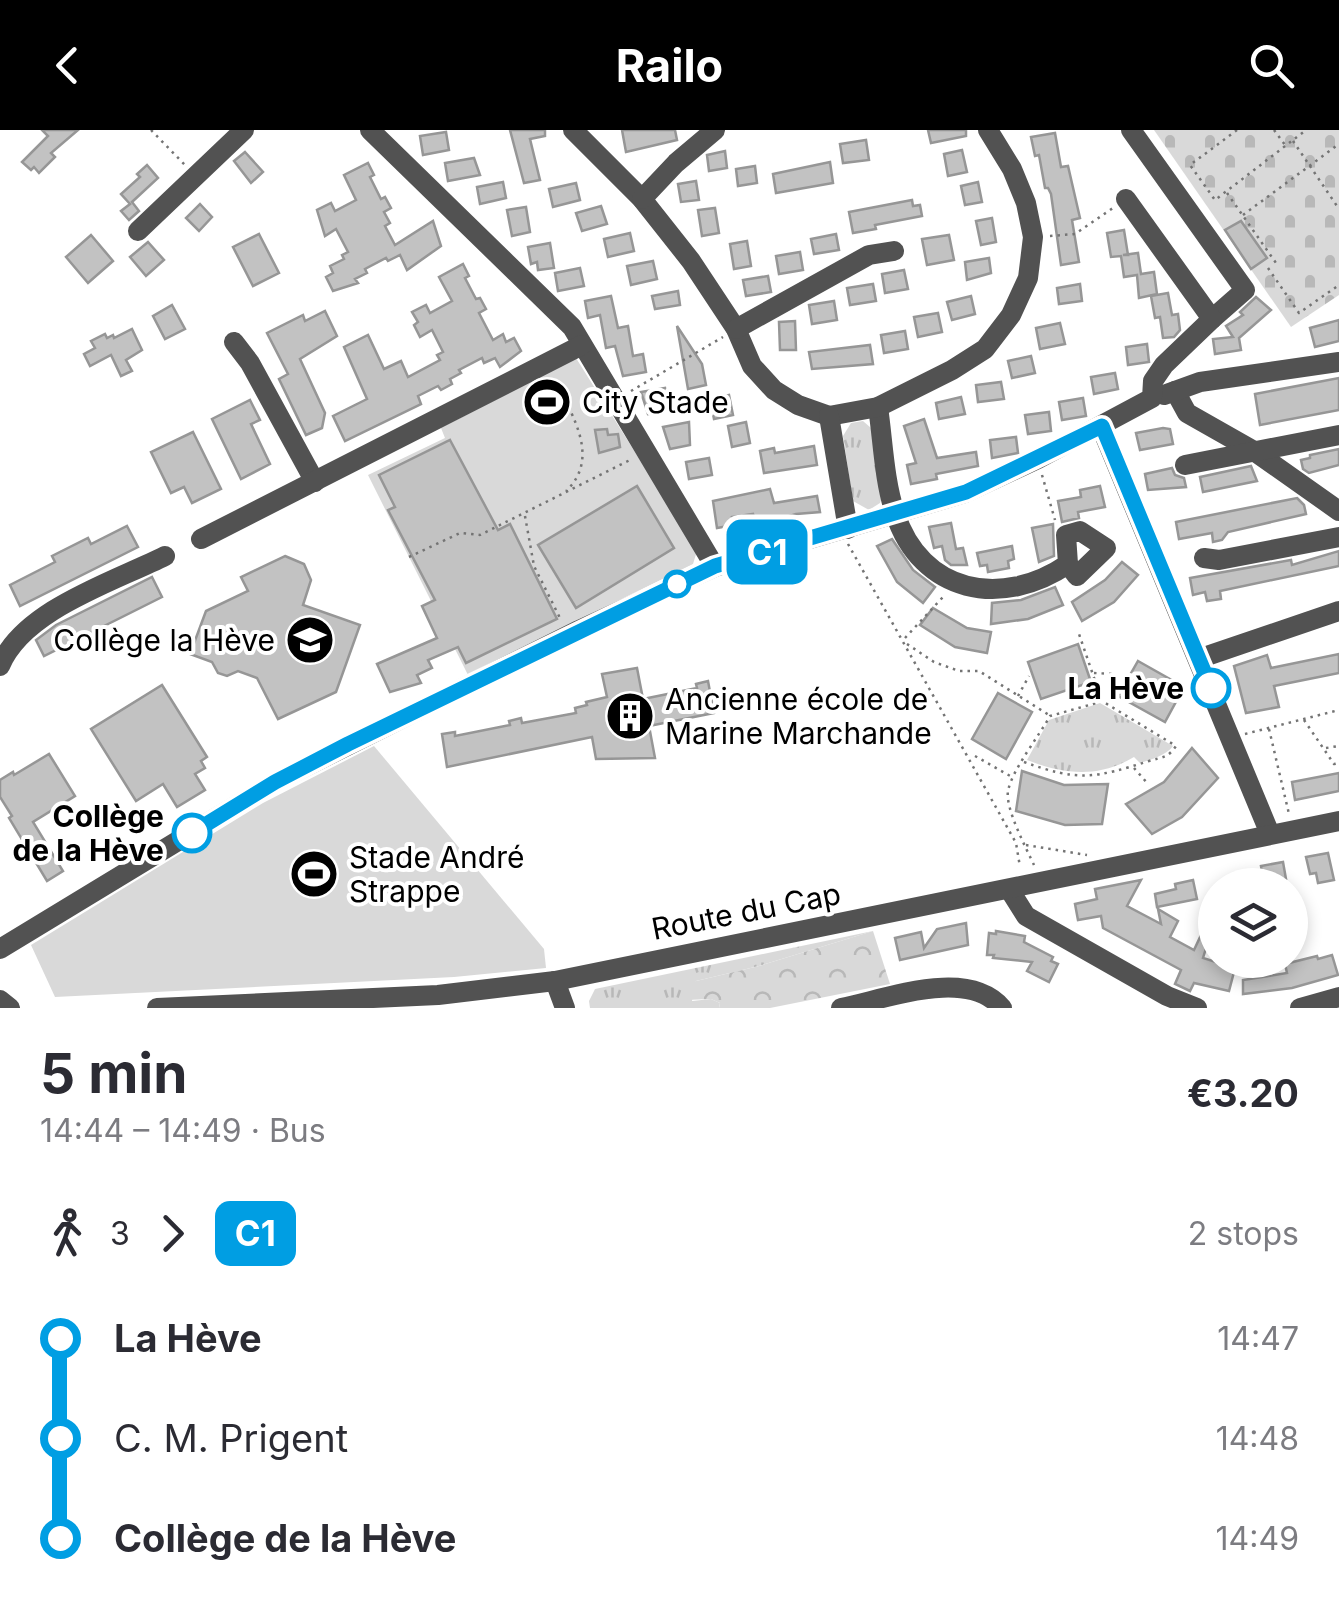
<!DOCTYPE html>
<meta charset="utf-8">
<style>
:root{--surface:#fff;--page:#f7f7f7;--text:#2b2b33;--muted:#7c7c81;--accent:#000}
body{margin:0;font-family:Inter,sans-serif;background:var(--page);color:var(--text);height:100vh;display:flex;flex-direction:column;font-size:38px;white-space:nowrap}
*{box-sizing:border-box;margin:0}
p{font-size:32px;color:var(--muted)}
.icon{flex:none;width:55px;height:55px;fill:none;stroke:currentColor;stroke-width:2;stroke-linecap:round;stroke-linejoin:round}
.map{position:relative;height:878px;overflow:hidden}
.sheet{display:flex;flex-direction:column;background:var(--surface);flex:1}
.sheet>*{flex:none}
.badge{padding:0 20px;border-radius:15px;font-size:35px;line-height:65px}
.buttons{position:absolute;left:1198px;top:738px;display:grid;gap:20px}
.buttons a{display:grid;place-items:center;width:110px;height:110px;border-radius:50%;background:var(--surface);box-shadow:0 5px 15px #0003;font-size:50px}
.map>.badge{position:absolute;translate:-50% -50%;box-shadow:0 0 0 5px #fff}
.legs{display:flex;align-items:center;gap:15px;height:110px;padding:0 40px;font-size:32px}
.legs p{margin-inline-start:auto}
.summary{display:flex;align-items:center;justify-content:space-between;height:170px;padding:0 40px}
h1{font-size:55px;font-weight:700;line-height:75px}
ul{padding:0 40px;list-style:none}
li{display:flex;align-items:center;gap:35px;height:100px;font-size:38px}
li i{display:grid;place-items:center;width:15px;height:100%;margin:0 12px;background:currentColor}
li i::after{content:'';width:25px;height:25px;margin:-12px;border:8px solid;border-radius:50%;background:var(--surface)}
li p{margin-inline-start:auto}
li:first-child i{background:linear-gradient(#0000 50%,currentColor 0)}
li:last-child i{background:linear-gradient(currentColor 50%,#0000 0)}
header{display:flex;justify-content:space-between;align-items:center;height:130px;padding:0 40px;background:var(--accent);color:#fff;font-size:45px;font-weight:700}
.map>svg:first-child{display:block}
.grass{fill:url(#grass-tufts)}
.forest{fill:url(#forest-crowns)}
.cemetery{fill:url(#cemetery-stones)}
.pitch{fill:#d9d9d9}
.building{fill:#c2c2c2;stroke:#969696;stroke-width:2.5}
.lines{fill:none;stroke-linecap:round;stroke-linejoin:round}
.path{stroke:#747474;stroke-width:2.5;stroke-dasharray:2.5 5;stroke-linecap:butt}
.minor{stroke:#525252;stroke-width:20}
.line-1-casing{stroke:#fff;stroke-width:22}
.line-1{stroke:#009ee3;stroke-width:15}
.stop-1-dot{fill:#fff;stroke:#009ee3;stroke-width:5}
.labels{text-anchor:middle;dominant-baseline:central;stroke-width:8;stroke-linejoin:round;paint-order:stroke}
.poi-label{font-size:30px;fill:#000;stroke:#fff;text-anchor:start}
.stop-label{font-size:30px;font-weight:bold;fill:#000;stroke:#fff;text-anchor:end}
.street-label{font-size:30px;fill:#000;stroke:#fff}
</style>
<header><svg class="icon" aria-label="back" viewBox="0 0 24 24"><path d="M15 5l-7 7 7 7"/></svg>Railo<svg class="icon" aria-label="search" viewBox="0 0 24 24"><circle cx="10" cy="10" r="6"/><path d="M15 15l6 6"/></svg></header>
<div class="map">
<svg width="1339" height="878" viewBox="0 0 1339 878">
<defs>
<pattern id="grass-tufts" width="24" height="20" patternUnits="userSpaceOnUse" patternTransform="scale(2.5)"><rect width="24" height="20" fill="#d9d9d9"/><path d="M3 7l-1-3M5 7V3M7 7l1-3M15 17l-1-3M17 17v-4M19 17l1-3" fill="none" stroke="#b8b8b8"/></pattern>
<pattern id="forest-crowns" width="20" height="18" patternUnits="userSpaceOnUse" patternTransform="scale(2.5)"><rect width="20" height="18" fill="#d9d9d9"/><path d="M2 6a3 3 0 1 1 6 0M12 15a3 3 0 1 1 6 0" fill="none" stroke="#b8b8b8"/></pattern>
<pattern id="cemetery-stones" width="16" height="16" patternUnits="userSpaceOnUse" patternTransform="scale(2.5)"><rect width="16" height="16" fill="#d9d9d9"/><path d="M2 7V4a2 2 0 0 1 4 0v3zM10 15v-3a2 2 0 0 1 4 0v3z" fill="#b8b8b8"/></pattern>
</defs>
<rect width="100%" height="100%" fill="#fff"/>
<g class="grass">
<polygon points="863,291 871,298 882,367 880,373 869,380 853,371 843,306 851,293"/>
<path d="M1100,573l73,43c-6,9 -23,14 -33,17l-6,-6c-35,21 -69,18 -107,3l22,-40z"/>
<polygon points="873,801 759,836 696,851 692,871 711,869 720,873 719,878 590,878 589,871 595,859"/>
</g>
<polygon class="forest" points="873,801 890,854 770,878 719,878 720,873 711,869 686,870 685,863 696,851 759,836"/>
<polygon class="cemetery" points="1154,0 1339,0 1339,165 1291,197"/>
<g class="pitch">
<polygon points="576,228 697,421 693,434 468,545 368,345 445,308 441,298"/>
<polygon points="374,616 544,819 546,838 454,847 55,867 31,815 263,673"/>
</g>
<g class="building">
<polygon points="42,0 78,0 51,23 55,27 39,43 34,37 31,40 22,32 48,6"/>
<polygon points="510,0 545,0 545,6 530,9 540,50 524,53"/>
<polygon points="622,0 675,0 677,10 626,22"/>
<polygon points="928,0 966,0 966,6 931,13"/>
<polygon points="446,2 449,20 423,25 420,6"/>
<polygon points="1055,3 1061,37 1068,36 1080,88 1072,90 1079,132 1061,135 1051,64 1048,58 1045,58 1039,25 1035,26 1031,7"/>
<polygon points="866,10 869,30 843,33 840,14"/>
<polygon points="962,20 967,42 948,46 944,24"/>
<polygon points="725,21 727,38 709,41 707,25"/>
<polygon points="245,22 263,42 251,53 234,31"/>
<polygon points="474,28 480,45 448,51 445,33"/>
<polygon points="830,32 833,53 776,63 773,44"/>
<polygon points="368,33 374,45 370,47 381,69 385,67 391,78 384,82 390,93 385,96 395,115 433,91 441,116 407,140 400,125 388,131 386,128 365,139 367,143 355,149 358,153 333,161 326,147 333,143 330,136 344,129 342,125 348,122 336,99 325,106 317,80 331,73 335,81 356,70 344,45"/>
<polygon points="147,35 158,48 132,72 139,81 129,90 121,81 130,74 121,64 140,47 137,44"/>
<polygon points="755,36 757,53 738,56 736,39"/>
<polygon points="696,51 699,70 681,72 678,54"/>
<polygon points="503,52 506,68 480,74 477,57"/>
<polygon points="978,52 982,72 965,75 961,56"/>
<polygon points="576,53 580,70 553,77 549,59"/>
<polygon points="912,70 913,76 920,75 922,86 875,95 876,99 853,103 849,82"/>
<polygon points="200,74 212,87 199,101 186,88"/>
<polygon points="601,76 607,94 582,101 576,83"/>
<polygon points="526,77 530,102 512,106 507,80"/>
<polygon points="715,78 719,103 702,106 698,80"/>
<polygon points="992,88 996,112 981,115 976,91"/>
<polygon points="1241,91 1267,128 1251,139 1225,100"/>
<polygon points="1124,100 1128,125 1123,125 1138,123 1141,144 1154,142 1157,164 1139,168 1137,145 1124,147 1121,126 1111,127 1107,103"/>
<polygon points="630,103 634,121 608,127 604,109"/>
<polygon points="259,104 279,143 253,156 233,117"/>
<polygon points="836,104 839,120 814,124 811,109"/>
<polygon points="91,105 113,131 88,153 66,127"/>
<polygon points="949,105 954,130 927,135 922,109"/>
<polygon points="747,111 751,136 734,139 730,114"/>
<polygon points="148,112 164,130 146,146 130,127"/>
<polygon points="550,113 554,138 538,140 537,132 531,134 528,117"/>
<polygon points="800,122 803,140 779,144 776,126"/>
<polygon points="989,128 991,143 967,150 965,132"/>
<polygon points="653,131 657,149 631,155 627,136"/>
<polygon points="463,134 469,146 465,148 476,169 480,168 486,179 479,183 493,210 503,204 506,212 514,208 521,221 500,237 495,228 484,233 482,228 459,240 461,243 450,249 452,254 441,260 438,256 418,266 421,274 345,311 333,286 367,269 344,217 368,205 384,239 401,231 408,247 440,230 437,225 443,222 432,200 420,207 414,195 418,192 412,182 426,175 430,183 452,171 439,147"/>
<polygon points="580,138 584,156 558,161 555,143"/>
<polygon points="904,140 908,159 885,163 882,144"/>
<polygon points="768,146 771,162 746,166 743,150"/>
<polygon points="873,154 876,171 850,175 847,158"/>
<polygon points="1080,154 1082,171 1059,174 1057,158"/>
<polygon points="678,161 680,175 655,179 652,166"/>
<polygon points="1168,163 1172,185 1178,184 1180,200 1174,207 1163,208 1160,187 1155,188 1151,166"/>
<polygon points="611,166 618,198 628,196 633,226 643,224 646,242 623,246 615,216 606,218 600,185 588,188 585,171"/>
<polygon points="971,166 975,184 952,190 947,172"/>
<polygon points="1256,167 1271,180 1239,208 1241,220 1215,224 1213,209 1233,207 1226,196 1243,185 1240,182"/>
<polygon points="834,171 837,190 812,194 809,175"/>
<polygon points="172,175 185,199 165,209 153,186"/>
<polygon points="325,181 337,206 300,229 325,283 322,298 306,305 279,249 288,244 267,203 303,185 305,191"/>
<polygon points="938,183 942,202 918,207 914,187"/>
<polygon points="1339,190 1339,211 1315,217 1310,198"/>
<polygon points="795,191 796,220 780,220 779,192"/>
<polygon points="1060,193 1065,214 1040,219 1036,198"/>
<polygon points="677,196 702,234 706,255 688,259"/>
<polygon points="132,199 142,220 126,230 132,241 121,246 111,225 90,236 84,224 95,218 91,211 105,204 107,208 113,205 114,208"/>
<polygon points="905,201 908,219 884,223 881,205"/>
<polygon points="1147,214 1149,232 1128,235 1126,217"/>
<polygon points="870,215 873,234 812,239 809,222"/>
<polygon points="1031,226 1035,243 1012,248 1008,231"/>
<polygon points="1115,243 1118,259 1094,264 1091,247"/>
<polygon points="1339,248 1339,280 1260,295 1255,264"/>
<polygon points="1001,252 1004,269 978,272 976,255"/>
<polygon points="665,258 669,281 648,284 641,262"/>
<polygon points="729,265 733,285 714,289 710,269"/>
<polygon points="961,267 965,284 939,289 936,273"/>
<polygon points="1083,268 1086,286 1062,290 1059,272"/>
<polygon points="250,270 260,290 251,294 270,334 241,349 212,289"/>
<polygon points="1049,282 1051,301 1028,304 1025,285"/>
<polygon points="924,289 937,328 976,322 978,336 936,344 937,349 911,354 907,335 916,333 904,296"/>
<polygon points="689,292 690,315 670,319 663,297"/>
<polygon points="746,292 750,313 732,317 728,296"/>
<polygon points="1163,298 1170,299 1173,314 1140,320 1136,303"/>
<polygon points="607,299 608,305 618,304 620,317 599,323 595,300"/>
<polygon points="193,302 221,359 192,373 184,357 171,363 151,322"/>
<polygon points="1016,307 1018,323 992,328 990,310"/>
<polygon points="450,310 498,400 510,394 557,489 466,533 458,517 428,530 432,538 417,545 421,553 390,562 377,534 437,508 422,476 435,470 388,380 395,377 379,345"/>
<polygon points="814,316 817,335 764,343 760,321 774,318 775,323"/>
<polygon points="1339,319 1339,335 1309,343 1303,339 1301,330 1310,328 1310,325"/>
<polygon points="709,328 712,345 689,349 686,332"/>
<polygon points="1251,336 1257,351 1203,362 1200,347"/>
<polygon points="1172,338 1175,345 1184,348 1186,357 1148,360 1145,344"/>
<polygon points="637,356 674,418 576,478 538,415"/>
<polygon points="1100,356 1105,377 1078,382 1079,388 1062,392 1058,371 1081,367 1080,360"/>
<polygon points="770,359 774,373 817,366 820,382 796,384 769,392 770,396 758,400 753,384 732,387 734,395 717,398 713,371"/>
<polygon points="1297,368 1304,375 1306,384 1228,402 1222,410 1213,412 1212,403 1179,409 1176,392"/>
<polygon points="951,393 956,419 963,418 967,435 951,435 945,430 942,416 934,418 929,397"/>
<polygon points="1053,394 1054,426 1039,432 1032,398"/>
<polygon points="127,396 138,417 20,476 10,455 55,432 52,426 88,408 91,414"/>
<polygon points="892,409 913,440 935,457 923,473 897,452 877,416"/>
<polygon points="1012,416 1014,429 1008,431 1009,438 988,442 987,435 980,436 977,423"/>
<polygon points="1339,421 1339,436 1220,461 1221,469 1207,471 1205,462 1193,465 1190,448 1291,430 1292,435"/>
<polygon points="285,426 304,434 311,450 303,475 360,495 336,562 278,589 257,548 238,541 227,546 218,543 212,532 190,524 206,481 248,461 241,447"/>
<polygon points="1122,432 1138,445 1114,472 1082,491 1072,472 1105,450"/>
<polygon points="152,447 162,467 44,526 36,510 56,495"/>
<polygon points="1055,457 1063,475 1028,489 991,494 992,473 1021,470"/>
<polygon points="933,478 967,498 991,502 987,523 955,517 920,495"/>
<polygon points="1078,514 1091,552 1041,569 1028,532"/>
<polygon points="1339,524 1339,543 1274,556 1279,577 1246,583 1234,536 1267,525 1271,538"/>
<polygon points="1138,531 1184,557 1165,592 1118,566"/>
<polygon points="637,538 643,569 697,558 696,554 708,551 714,583 649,596 655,628 596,629 592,607 447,637 442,604 455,602 455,606 510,595 509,591 521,588 522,593 576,583 575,578 587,575 586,572 607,567 602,544"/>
<polygon points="162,555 207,627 201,631 205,638 195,644 205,660 177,677 163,654 136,671 91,599"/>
<polygon points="998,563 1032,582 1006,629 972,609"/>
<polygon points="1192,618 1218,648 1182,687 1152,704 1126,674 1164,652"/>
<polygon points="49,624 75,666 33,692 63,741 47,751 9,688 12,686 0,667 0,650 13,642 14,645"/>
<polygon points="1022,641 1064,655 1108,654 1102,694 1065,695 1016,681"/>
<polygon points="1339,643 1339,661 1295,670 1292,652"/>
<polygon points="1328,723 1334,750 1318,753 1316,743 1310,744 1306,727"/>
<polygon points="1283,732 1286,749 1264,753 1261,736"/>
<polygon points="1141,750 1127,776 1161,794 1158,779 1178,791 1170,807 1194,820 1208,790 1214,793 1203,828 1235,838 1229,861 1194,853 1190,861 1175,854 1181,840 1103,798 1101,786 1078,790 1075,774 1097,769 1095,759"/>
<polygon points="1193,750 1197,769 1157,777 1155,764 1176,759 1175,754"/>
<polygon points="966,793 968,815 900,830 895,808 921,802 924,818 937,799"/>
<polygon points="996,801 1025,806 1024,812 1053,827 1051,831 1058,834 1049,852 1027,841 1032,832 993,828 994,825 987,825 989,803 996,804"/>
<polygon points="1332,825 1338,845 1292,858 1243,864 1243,850 1287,843 1285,834 1317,826 1318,829"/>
</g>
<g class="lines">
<g class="path">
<polyline points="151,0 185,35"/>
<polyline points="1237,0 1190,35 1215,70 1306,0"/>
<polyline points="1274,0 1285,15"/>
<polyline points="1293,11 1337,76"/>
<polyline points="1227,63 1276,133"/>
<polyline points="1243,85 1339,14"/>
<polyline points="1050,106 1075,104 1113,78"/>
<polyline points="1268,138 1299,183 1339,155"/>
<path d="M555,250c17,35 46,78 11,111"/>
<polyline points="631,261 723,207"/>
<polyline points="1042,345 1055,390"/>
<polyline points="525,386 534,436 561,490"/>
<polyline points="848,414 1016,713 1020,737"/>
<polyline points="409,427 460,403 480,405 630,330"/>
<polyline points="905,508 943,467"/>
<polyline points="907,514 934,532 959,541 979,541 1049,585"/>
<polyline points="1094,543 1114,544"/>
<polyline points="1018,566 1029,546"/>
<polyline points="1304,590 1334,634 1339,633"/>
<polyline points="1269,599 1289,684"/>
<polyline points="1245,604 1339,580"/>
<polyline points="1326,618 1339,616"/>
<polyline points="975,626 1012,647"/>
<path d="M1024,632c55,20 71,16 125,-1 13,-4 19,-3 27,-15l-74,-45 -23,-67"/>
<polyline points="1134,638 1148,654"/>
<polyline points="1026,715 1087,725"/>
<path d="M1034,735c-8,-17 -29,-57 -26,-74 4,-21 31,-55 42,-75l50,-14"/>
</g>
<g class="minor">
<polyline points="370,0 572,197 715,437"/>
<polyline points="573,0 642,69 691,131 736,199 752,236 774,260 798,275 829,286"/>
<polyline points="1131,0 1245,160 1212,189"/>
<polyline points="642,69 676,33 715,0"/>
<polyline points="138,101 244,0"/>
<polyline points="736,199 869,125 894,121"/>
<polyline points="234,212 250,233 315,352"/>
<polyline points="1175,261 1187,283 1254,321 1339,381"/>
<polyline points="1164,265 1200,252 1339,232"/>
<path d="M878,277c5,34 6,73 17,106 26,81 107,96 173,51l9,12 29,-28 -26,-17 -14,4 2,29"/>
<polyline points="829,286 878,277 952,240 985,219 1011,185 1028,148 1033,107 1026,73 1012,39 988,0"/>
<polyline points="829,286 848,399"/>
<polyline points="1101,297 1270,704"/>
<polyline points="1185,335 1339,305"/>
<polyline points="201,409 582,215"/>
<polyline points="1204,428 1219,430 1339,407"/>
<polyline points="1198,529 1339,481"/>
<path d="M0,536c23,-56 113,-84 165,-110"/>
<polyline points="1009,759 1026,786 1167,866 1197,878"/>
<polyline points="0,819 275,652 579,500 715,437 965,363 1038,329 1152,268 1153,251 1164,235 1212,189 1126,69"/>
<polyline points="555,851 565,878"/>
<polyline points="0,870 10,878"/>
<polyline points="157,878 438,865 555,851 1339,691"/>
<path d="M841,878c46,-9 126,-41 161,0"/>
<polyline points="1300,878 1339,867"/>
</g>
</g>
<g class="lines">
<g class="line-1-casing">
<polyline id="line-1" points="192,703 275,652 348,614 715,436 966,362 1102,296 1211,558"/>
</g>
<use href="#line-1" class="line-1"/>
</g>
<defs>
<g id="stadium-disc" transform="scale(2.5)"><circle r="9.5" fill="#000" stroke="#fff"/><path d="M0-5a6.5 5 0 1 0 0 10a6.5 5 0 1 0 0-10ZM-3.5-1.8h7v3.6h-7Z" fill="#fff"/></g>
<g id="school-disc" transform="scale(2.5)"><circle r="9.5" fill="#000" stroke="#fff"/><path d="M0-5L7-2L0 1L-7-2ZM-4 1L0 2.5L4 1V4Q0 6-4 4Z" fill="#fff"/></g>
<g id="building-disc" transform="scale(2.5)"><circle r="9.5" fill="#000" stroke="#fff"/><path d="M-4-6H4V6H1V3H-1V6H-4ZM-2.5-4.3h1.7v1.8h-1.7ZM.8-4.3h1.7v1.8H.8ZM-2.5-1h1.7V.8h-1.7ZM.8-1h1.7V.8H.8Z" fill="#fff"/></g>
</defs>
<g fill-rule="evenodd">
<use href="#stadium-disc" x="547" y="272"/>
<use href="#school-disc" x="310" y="510"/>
<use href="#building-disc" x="630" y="586"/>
<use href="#stadium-disc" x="314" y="744"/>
</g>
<g class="stop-1-dot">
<circle cx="677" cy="454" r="12"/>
<circle cx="1211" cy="558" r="18"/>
<circle cx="192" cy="703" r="18"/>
</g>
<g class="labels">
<g class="poi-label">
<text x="582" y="272">City Stade</text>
<text x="275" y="510" text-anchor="end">Collège la Hève</text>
<text x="665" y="569">Ancienne école de<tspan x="665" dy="34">Marine Marchande</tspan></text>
<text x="349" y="727">Stade André<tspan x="349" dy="34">Strappe</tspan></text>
</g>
<g class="stop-label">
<text x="1184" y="558">La Hève</text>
<text x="164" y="686">Collège<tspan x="164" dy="34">de la Hève</tspan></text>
</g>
<g class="street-label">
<text transform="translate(746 781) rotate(-11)">Route du Cap</text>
</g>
</g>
</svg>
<div class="buttons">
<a><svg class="icon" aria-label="layers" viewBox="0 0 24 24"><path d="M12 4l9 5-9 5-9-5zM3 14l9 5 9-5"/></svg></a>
</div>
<b class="badge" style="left:767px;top:422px;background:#009ee3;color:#fff">C1</b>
</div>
<section class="sheet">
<div class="summary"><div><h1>5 min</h1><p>14:44 – 14:49 · Bus</p></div><b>€3.20</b></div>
<div class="legs"><svg class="icon" aria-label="walk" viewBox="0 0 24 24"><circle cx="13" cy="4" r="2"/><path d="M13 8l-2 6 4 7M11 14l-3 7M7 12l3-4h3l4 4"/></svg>3<svg class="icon" aria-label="forward" viewBox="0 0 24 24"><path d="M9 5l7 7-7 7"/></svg><b class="badge" style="background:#009ee3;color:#fff">C1</b><p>2 stops</p></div>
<ul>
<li><i style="color:#009ee3"></i><b>La Hève</b><p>14:47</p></li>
<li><i style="color:#009ee3"></i><span>C. M. Prigent</span><p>14:48</p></li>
<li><i style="color:#009ee3"></i><b>Collège de la Hève</b><p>14:49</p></li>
</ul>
</section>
